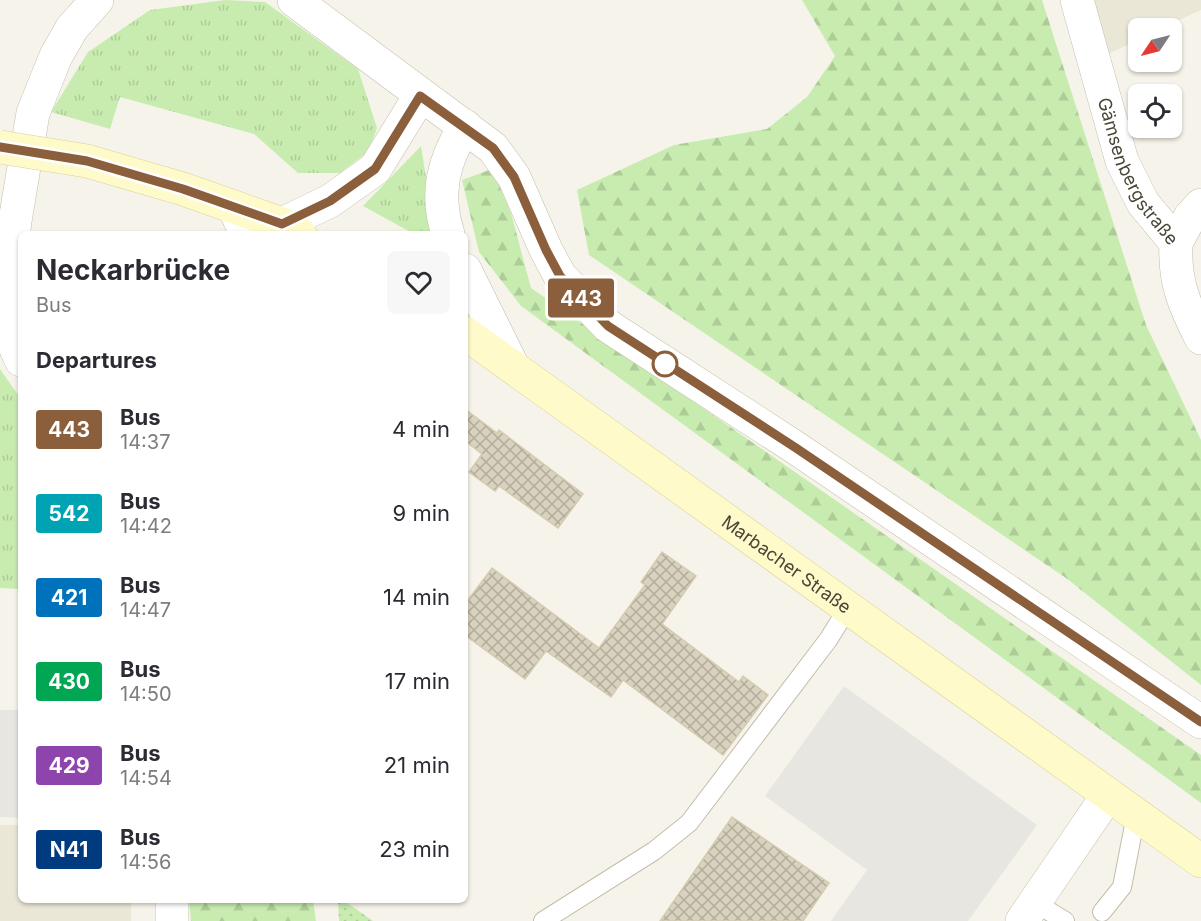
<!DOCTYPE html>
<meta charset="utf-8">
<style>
:root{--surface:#fff;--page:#f7f7f7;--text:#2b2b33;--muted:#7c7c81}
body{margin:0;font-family:Inter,sans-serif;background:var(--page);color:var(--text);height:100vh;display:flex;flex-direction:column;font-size:22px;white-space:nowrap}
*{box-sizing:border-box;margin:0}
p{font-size:20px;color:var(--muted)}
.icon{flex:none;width:33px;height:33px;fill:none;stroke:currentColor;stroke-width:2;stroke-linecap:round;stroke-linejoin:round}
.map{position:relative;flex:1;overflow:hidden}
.panel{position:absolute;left:18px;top:231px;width:450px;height:672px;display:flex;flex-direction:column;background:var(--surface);border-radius:9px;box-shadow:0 2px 4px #0004}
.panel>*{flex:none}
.badge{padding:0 12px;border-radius:4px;font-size:21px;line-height:39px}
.needle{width:39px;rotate:235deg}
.controls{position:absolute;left:1128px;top:18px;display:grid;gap:12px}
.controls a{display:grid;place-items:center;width:54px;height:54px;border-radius:9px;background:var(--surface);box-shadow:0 2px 4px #0004;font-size:30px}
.map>.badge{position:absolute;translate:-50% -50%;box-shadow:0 0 0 3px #fff}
h2{padding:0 18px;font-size:22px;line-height:54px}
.round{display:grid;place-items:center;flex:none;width:63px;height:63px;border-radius:9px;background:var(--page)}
.summary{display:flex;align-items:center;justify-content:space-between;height:102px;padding:0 18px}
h1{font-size:28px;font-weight:700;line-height:45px}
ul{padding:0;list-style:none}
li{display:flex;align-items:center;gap:18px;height:84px;padding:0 18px}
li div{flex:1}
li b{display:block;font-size:22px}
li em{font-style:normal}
li .badge{min-width:66px;font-weight:700;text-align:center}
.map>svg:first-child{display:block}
.residential{fill:#eae7d7}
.grass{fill:url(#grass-tufts)}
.forest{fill:url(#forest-firs)}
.park{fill:url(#park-dots)}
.parking{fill:#e7e6e1}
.building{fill:url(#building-cross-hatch);stroke:#d4cbb1;stroke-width:1.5}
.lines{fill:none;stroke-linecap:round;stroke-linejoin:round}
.service-casing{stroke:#c2beab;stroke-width:20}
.minor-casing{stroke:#c2beab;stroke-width:34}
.tertiary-casing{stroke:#c2beab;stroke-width:34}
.secondary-casing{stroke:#d9d197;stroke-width:34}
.service{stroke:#fff;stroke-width:18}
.minor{stroke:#fff;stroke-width:33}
.tertiary{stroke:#fff;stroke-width:33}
.secondary{stroke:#fffaca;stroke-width:33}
.secondary-bridge-casing{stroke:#d9d197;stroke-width:34;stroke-linecap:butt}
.secondary-bridge{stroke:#fffaca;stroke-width:33}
.line-casing{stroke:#fff;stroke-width:14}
.line{stroke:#8b5e3c;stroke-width:9}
.stop-dot{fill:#fff;stroke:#8b5e3c;stroke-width:3}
.labels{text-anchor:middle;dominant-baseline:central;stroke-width:4.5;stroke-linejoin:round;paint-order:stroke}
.street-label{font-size:18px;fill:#4a4637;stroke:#fff}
</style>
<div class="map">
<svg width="1201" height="921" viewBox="0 0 1201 921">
<defs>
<pattern id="grass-tufts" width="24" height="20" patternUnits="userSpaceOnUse" patternTransform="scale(1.5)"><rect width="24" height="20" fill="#c8ecb0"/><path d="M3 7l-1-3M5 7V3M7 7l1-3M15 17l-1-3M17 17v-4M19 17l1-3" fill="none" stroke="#adcc98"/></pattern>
<pattern id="forest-firs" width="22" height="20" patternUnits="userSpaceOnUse" patternTransform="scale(1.5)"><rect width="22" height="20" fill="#c8ecb0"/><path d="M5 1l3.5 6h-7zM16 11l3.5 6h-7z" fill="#adcc98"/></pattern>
<pattern id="park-dots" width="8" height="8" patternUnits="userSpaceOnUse" patternTransform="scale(1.5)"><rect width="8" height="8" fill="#c8ecb0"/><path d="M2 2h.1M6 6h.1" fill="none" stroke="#adcc98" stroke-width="1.8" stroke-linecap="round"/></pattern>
<pattern id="building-cross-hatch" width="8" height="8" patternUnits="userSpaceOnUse" patternTransform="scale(1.5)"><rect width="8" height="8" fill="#d8d2be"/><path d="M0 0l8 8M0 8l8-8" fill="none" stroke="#b1ac9b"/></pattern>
</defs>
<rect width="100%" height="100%" fill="#f6f4ea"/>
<g class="residential">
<polygon points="1092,0 1201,0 1201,10 1162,28 1138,28 1138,40 1108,54"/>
<polygon points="0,825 21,825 21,900 131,900 131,921 0,921"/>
</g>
<g class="grass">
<polygon points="225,0 265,2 358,69 377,128 369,151 340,173 298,173 254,134 120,97 110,129 51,112 88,52 150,10"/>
<polygon points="421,146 435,234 414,234 363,206"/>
<polygon points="0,369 21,399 21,589 0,588"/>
</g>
<g class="forest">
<polygon points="802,0 1042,0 1146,325 1201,440 1201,685 1066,578 589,255 577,190 674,145 767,129 807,97 835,56"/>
<polygon points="492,169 511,213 531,288 1201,755 1201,803 521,306 479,252 462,180"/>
<polygon points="189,900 313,900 316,921 191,921"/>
</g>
<polygon class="park" points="338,900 343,900 373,921 339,921"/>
<g class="parking">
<polygon points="844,686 1037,825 968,921 831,921 867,870 765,796"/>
<polygon points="0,710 21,710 21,818 0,817"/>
</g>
<g class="building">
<polygon points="465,409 497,433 499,430 583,494 558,528 499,486 495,491 469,472 482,454 465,441"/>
<polygon points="662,552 696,576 662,624 739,682 743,676 768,695 723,755 623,680 611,697 546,651 525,679 465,635 465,604 492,568 599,648 645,585 641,582"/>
<polygon points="732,817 829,883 803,921 660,921"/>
</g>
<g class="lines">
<g class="service-casing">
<g id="service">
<polyline points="1034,902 1065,921"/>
<polyline points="1102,912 1122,887 1136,815"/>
<polyline points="543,921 654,851 689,823 828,640 848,608"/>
</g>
</g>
<g class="minor-casing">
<g id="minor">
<polyline points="294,0 493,148 514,177 546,250 560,276 608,326 796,448 1201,722"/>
<path id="s1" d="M1077,0l45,161 21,42 33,40c-2,39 8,61 25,95"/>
<polyline points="282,224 330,201 375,169 420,96"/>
<path d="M448,234c-13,-40 -5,-73 17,-108"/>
<polyline points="1176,243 1190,217 1201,205"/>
<polyline points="465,270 512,365"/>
<polyline points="21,360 10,335 5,310 15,221 33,113 56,56 72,28 97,0"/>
<polyline points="1022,921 1108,795"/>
</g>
</g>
<g class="tertiary-casing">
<g id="tertiary">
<polyline points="234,207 246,234"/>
<polyline points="172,900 172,921"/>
</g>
</g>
<g class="secondary-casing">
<g id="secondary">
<polyline points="87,161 183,189 282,224 300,234"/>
<path id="s2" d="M465,333l736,528"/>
</g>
</g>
<use href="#service" class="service"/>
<use href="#minor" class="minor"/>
<use href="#tertiary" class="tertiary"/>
<use href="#secondary" class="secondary"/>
<g class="secondary-bridge-casing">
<polyline id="secondary-bridge" points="0,147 87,161"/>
</g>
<use href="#secondary-bridge" class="secondary-bridge"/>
</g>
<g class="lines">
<g class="line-casing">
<polyline id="line" points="0,147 87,161 183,189 282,224 330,201 375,169 420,96 493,148 514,177 546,250 560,276 608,326 796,448 1201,722"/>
</g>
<use href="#line" class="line"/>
</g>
<circle class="stop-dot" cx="665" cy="364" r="12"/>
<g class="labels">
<g class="street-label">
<text stroke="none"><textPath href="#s1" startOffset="183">Gämsenbergstraße</textPath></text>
<text stroke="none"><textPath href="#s2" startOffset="396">Marbacher Straße</textPath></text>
</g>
</g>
</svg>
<div class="controls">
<a><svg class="needle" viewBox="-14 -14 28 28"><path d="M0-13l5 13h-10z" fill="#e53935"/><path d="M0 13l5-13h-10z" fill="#7c7c81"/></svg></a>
<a><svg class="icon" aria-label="locate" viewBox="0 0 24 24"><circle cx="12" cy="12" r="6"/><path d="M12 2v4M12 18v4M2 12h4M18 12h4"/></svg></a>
</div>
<b class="badge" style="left:581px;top:298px;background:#8b5e3c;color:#fff">443</b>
<section class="panel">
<div class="summary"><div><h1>Neckarbrücke</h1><p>Bus</p></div><a class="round"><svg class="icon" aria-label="heart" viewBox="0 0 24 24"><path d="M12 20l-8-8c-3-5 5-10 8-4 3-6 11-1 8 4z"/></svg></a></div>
<h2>Departures</h2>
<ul>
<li><span class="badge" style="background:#8b5e3c;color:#fff">443</span><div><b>Bus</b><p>14:37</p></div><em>4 min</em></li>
<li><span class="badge" style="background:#00a3b4;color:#fff">542</span><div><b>Bus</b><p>14:42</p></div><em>9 min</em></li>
<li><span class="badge" style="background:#0072bc;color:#fff">421</span><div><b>Bus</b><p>14:47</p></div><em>14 min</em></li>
<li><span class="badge" style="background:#00a651;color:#fff">430</span><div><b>Bus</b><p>14:50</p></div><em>17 min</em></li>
<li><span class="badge" style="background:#8e44ad;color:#fff">429</span><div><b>Bus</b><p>14:54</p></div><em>21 min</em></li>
<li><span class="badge" style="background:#003b80;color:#fff">N41</span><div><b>Bus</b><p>14:56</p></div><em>23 min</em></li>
</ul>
</section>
</div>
